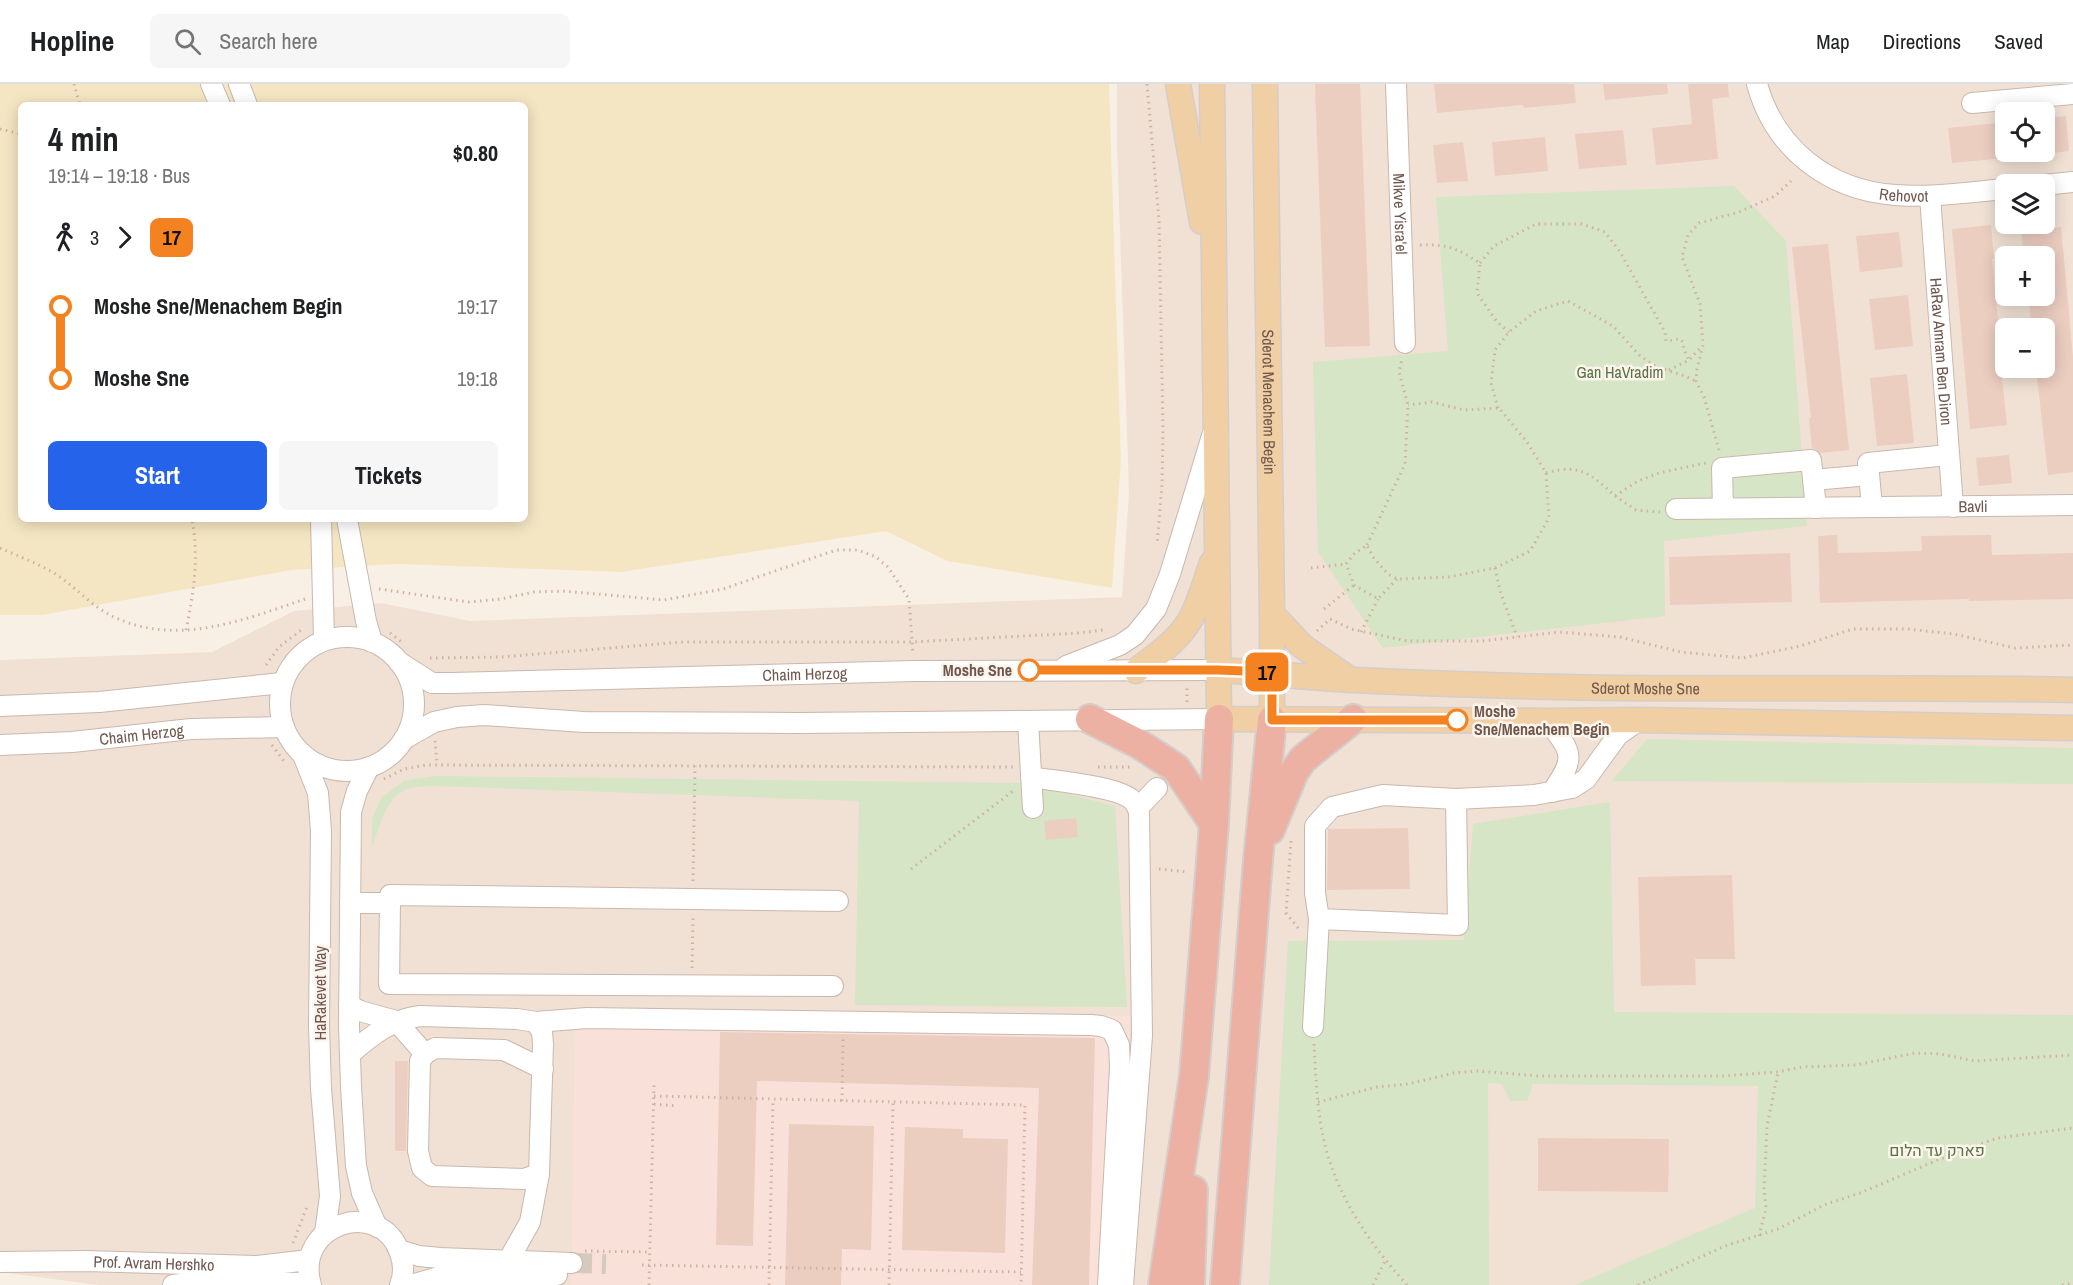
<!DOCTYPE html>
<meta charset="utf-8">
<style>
:root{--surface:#fff;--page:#f6f6f6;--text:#202124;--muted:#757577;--line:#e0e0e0;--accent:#2563eb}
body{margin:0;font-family:"Archivo Narrow",Heebo,sans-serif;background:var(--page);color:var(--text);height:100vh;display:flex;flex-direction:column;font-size:22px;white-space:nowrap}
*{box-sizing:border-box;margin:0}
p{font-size:20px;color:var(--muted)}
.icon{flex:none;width:33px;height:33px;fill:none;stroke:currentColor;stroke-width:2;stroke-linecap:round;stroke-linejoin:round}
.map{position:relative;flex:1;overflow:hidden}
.details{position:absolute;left:18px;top:18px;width:510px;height:420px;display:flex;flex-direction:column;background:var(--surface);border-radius:9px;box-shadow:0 3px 15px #0003}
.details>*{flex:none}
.badge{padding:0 12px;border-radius:9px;font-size:21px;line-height:39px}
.controls{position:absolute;left:1995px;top:18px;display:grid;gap:12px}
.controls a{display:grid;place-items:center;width:60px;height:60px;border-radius:9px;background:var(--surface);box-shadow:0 3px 15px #0003;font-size:30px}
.map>.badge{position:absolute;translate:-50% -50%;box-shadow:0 0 0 3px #fff}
.legs{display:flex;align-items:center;gap:9px;height:66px;padding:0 30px;font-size:20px}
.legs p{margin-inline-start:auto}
.headline{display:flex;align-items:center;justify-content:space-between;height:102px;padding:0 30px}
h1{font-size:33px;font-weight:700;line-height:45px}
.cta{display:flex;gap:12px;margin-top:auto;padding:12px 30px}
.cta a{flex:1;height:69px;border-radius:9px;background:var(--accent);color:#fff;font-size:24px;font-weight:700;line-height:69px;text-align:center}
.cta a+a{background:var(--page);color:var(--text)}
ul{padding:0 30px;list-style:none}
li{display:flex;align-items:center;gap:21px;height:72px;font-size:22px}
li i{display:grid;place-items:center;width:9px;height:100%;margin:0 8px;background:currentColor}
li i::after{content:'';width:15px;height:15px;margin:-8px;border:4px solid;border-radius:50%;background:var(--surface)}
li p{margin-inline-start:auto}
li:first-child i{background:linear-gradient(#0000 50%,currentColor 0)}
li:last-child i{background:linear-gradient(currentColor 50%,#0000 0)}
header{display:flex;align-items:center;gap:36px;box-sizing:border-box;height:84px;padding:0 30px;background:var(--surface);border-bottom:2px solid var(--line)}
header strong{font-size:28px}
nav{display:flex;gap:33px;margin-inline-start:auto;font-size:21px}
.search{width:420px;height:54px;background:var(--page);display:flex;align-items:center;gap:15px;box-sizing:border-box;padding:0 21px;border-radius:9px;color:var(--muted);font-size:22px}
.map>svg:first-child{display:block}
.residential{fill:#f0e1d4;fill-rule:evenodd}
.commercial{fill:#f9e1da}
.green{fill:#d5e5c5}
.sand{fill:#f5e6c3;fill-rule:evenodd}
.building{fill:#eccec0}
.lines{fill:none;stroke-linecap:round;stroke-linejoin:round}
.minor-tunnel{stroke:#d6cabf;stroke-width:20;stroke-dasharray:20 10;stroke-linecap:butt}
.minor-casing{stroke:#c9b8ad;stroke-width:22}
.major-casing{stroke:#d4cdca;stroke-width:27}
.highway-casing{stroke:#d4cdca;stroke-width:32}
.path{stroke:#d0b1a3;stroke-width:3;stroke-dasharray:1.5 4.5;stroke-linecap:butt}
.minor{stroke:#fff;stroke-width:20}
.major{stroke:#f1cfa5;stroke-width:24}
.highway{stroke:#edb1a3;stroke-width:28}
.line-1-casing{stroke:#fff;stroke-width:14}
.line-1{stroke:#f58220;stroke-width:9}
.stop-1-dot{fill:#fff;stroke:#f58220;stroke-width:3}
.labels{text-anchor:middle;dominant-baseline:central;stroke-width:5;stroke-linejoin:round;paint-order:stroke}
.street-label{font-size:16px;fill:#6f574d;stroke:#fdf4eb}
.park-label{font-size:16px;fill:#577447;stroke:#fdf4eb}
.stop-label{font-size:16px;font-weight:bold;fill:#6f574d;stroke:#fdf4eb;text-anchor:end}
</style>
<header>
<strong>Hopline</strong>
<div class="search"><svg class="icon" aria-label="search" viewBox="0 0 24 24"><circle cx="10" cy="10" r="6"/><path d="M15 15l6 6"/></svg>Search here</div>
<nav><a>Map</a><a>Directions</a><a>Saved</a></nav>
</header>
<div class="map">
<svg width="2073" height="1201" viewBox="0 0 2073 1201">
<rect width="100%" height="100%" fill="#f9f0e5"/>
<path class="residential" d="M1117,0h956v1054l-401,147h-1574l-98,-13v-612l212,-8 82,-41 87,-8 89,18 652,-24 7,-105 -12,-347zM2006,28h38v40h-38zM2006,100h38v40h-38zM2006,172h38v40h-38zM2006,244h38v40h-38z"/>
<polygon class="commercial" points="576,929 1131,932 1116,1201 571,1201"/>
<g class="green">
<polygon points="1734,102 1786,157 1807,442 1664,457 1665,532 1383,564 1318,468 1313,278 1448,267 1436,113"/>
<polygon points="1647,655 2073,664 2073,700 1612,697"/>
<path d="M435,692l589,7 91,23 12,201 -272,-2 4,-204 -392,-14c-67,-1 -73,-8 -95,61v-29l10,-22 22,-16z"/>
<polygon points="1610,718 1614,928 2073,931 2073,1201 1575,1201 1755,1124 1758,1002 1533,1000 1527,1017 1510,1017 1502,1000 1488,999 1489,1201 1269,1201 1288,857 1464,856 1473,740"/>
</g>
<path class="sand" d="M0,0h1109l12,376 -9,128 -165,-27 -61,-30 -265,41 -223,-8 -106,6 -250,45h-42zM21,21h504v414h-504z"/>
<g class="building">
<polygon points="1315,0 1360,0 1370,262 1325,263"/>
<polygon points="1434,0 1574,0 1576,19 1524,24 1523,21 1437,29"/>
<polygon points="1603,0 1667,0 1668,10 1605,16"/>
<polygon points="1688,0 1728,0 1729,13 1712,15 1718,75 1656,81 1652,44 1692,40"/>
<polygon points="2066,32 2069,67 2044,70 2044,34"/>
<polygon points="2006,38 2006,74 1952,79 1948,44"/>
<polygon points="1623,46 1627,81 1579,85 1575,50"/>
<polygon points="1545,53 1548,87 1495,92 1492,58"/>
<polygon points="1463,58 1468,97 1437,99 1433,61"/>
<polygon points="1991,141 1994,175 1992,175 2000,257 1998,257 2007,341 1970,345 1952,145"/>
<polygon points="2061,143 2073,273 2073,388 2048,391 2036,284 2044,284 2044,244 2032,244 2028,212 2044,212 2044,172 2024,172 2021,147"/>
<polygon points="1899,148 1903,183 1860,188 1856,152"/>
<polygon points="1828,160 1849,366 1820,369 1812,364 1809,334 1811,334 1792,163"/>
<polygon points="1908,211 1913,262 1875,266 1869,215"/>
<polygon points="1907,290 1914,359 1877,362 1870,294"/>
<polygon points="2009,371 2012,399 1979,402 1976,374"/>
<polygon points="1837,451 1838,469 1922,467 1921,452 1991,451 1992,471 2073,469 2073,515 1969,517 1969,515 1820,519 1818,452"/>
<polygon points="1790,469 1792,518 1670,521 1669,473"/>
<polygon points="1076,734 1078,753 1046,756 1044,737"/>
<polygon points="1408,744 1410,805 1327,806 1328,745"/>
<polygon points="1732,791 1735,875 1695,875 1696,901 1641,902 1638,793"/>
<polygon points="720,948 1095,954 1089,1201 1032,1201 1039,1004 757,997 753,1162 716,1161"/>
<polygon points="395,977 408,977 406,1067 395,1067"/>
<polygon points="789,1040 874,1042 871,1166 842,1165 841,1201 785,1201"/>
<polygon points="905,1043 963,1045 963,1054 1008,1055 1005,1169 902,1166"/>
<polygon points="1538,1054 1669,1055 1668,1108 1538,1107"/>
</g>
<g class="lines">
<polyline class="minor-tunnel" points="572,1179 606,1180"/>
<g class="minor-casing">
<g id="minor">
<polyline points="211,0 220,21"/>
<polyline points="239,0 247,21"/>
<path id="s1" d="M1396,0l9,259"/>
<path id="s2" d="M1757,0c18,65 71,106 138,111 37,3 74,-3 111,-6"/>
<polyline points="1972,19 2073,10"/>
<polyline points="2044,101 2073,98"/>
<path id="s3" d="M1930,112l23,311"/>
<polyline points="1813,396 1869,391"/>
<polyline points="1872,423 1868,379 1948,371"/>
<polyline points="1723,424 1722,384 1811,376 1816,424"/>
<path id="s4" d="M1676,425l397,-4"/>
<polyline points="321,435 324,556"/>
<polyline points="347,435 366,537 372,558"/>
<circle cx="347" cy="620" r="67"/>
<path id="s5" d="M399,578l33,21h20l462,-12 304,-1"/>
<polyline points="1066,582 1120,561 1135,551 1156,525 1170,490 1212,352"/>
<polyline points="0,622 99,618 282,599"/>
<polyline points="1028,637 1033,724"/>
<path d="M1548,637c25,33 28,36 4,71"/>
<polyline points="404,655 434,638 457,633 484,631 584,638 798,639 1219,635"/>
<path id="s6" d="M0,661l72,-3 119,-13 93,-2"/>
<polyline points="303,671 318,709 321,747 319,942 321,1005 330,1112 325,1149"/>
<polyline points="369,683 357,707 351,728 349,942 351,1003 356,1082 362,1109 377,1143"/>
<path d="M1031,693c22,4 87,9 101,23 4,3 5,7 7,12l3,224 -19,249"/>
<polyline points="1456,715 1458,841 1319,835 1315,809 1315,742 1332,723 1383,711 1456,715 1534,711 1572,704 1586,695 1618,651 1639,636"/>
<polyline points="1138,724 1157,704"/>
<polyline points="350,819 390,819 390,811 838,817"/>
<polyline points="390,819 389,900 833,902"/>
<polyline points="349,921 360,927 396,937 425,970"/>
<polyline points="536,938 587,934 1091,941 1101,942 1112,946 1119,961 1120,983 1108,1201"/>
<polyline points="1313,943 1319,835"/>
<path d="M350,970c22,-19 40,-34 70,-38l97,3 19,3 6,10 1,12 -4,130 -9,48 -22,39"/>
<polyline points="539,1090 524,1095 432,1092 422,1084 418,1067 420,977 425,970 435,964 504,966 543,985"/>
<polyline points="399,1166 419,1172 440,1174 572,1179"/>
<path id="s7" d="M0,1178l86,-1 171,5 52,-6"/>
<polyline points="173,1201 197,1198 310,1199"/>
<path d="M311,1201c-18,-61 69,-89 89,-32 4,11 4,22 0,32"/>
<polyline points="411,1201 442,1192 557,1191"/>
</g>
</g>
<g class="major-casing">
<g id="major">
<polyline points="1178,0 1202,138"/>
<polyline points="1212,0 1219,635 1548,637 1639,636 2073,644"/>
<path id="s8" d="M1265,0l7,530v106"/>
<polyline points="1272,530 1302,562 1348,594"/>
<path id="s9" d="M1218,586c46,2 90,8 136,10 88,4 178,7 267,8 150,1 301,-1 452,2"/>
<path d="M1136,587c19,-15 41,-29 54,-51 10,-17 15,-38 22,-57"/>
</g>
</g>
<g class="highway-casing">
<g id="highway">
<polyline points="1090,635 1139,660 1176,684 1214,740"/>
<polyline points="1270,746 1294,688 1303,675 1353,635"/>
<polyline points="1163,1201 1194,992 1214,740 1219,635"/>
<polyline points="1190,1201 1193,1106"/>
<polyline points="1225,1201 1258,776 1272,636"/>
</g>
</g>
<g class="path">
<polyline points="74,0 80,21"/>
<polyline points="1147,0 1159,136 1163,346 1162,401 1157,461"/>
<polyline points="0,45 21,50"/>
<path d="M1420,161c29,-1 36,3 60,18l-3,30 20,29 12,10"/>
<polyline points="1480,179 1494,162 1536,140 1582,140 1605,148 1620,168 1665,248 1666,257 1680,255 1683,258 1684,266 1689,276"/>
<polyline points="1669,286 1689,276 1702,262"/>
<polyline points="1498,324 1491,299 1495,266 1509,248 1536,227 1568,217 1613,242 1640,272 1657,283 1682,291 1696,297"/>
<polyline points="1719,366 1704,313 1696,297 1697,285 1703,261 1700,220 1682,173 1688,151 1699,139 1739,128 1775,112 1791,97"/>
<path d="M1546,389c34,-10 45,1 69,23l23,-15 21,-8 47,-10"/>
<polyline points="1615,412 1636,426 1660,428"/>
<polyline points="1367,461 1405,380 1408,321 1399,288 1402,275"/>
<path d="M0,464c18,8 37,15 54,25 21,13 38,34 60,44 63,30 130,3 191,-18"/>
<polyline points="1311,484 1346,480"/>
<polyline points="1495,484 1500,507 1517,553"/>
<polyline points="1397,495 1378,515 1354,501 1346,480 1354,470 1367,461 1373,473 1388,490 1397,495 1448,493 1495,484 1530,467 1549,434 1546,389 1527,358 1499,324 1464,326 1432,318 1408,321"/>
<polyline points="379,505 469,518 501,515 534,508 563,507 664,516 723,505 836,466 858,466 876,473 888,483 909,515 913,570"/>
<polyline points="1324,525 1354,501"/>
<path d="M186,546c8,-38 13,-73 6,-111"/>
<polyline points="1317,547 1330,535 1351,545 1407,557 1482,557 1560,548 1620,553 1681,568 1743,574 1800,562 1853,545 1907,545 1954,550 2015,564 2073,561"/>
<polyline points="1361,548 1378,515"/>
<polyline points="390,549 404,560"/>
<polyline points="430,574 501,573 683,558 912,558 1079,549 1103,546"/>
<polyline points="266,581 279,563 304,544"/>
<polyline points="1187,618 1187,604"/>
<polyline points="435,657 437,680"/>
<polyline points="272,661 286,680"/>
<polyline points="1098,683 1131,683"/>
<polyline points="384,695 404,685 426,681 1014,683"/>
<polyline points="1291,757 1286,829 1299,845"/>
<polyline points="911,785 1013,707"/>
<polyline points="1159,785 1188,788"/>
<polyline points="693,797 695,682"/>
<polyline points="692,884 693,833"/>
<path d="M1314,960c2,35 3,71 12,105 14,52 45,96 81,136"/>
<polyline points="654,1012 1025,1021 1021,1201"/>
<polyline points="842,1017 843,955"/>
<polyline points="1318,1018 1377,1003 1408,1000 1454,989 1477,987 1539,992 1722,992 1777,988 1802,983 1856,981 1915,969 1940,970 1975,977 2073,971"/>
<polyline points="654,1020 677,1022"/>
<polyline points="1759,1152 1766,1124 1764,1105 1767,1042 1778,988"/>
<polyline points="293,1159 308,1120"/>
<polyline points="585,1167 649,1168"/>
<polyline points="642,1181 1021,1188"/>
<polyline points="649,1201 654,1000"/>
<polyline points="769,1201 773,1015"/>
<polyline points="889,1201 893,1018"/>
<polyline points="1373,1201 1385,1177"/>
<polyline points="1638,1201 1725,1162 1778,1145 1824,1121 1860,1109 1940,1075 1986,1058 1998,1054 2073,1044"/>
<polyline points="2062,1201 2073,1199"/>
</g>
<use href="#minor" class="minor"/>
<use href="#major" class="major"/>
<use href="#highway" class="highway"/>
</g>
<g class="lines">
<g class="line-1-casing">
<polyline id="line-1" points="1029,586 1218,586 1272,588 1272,636 1457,636"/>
</g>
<use href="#line-1" class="line-1"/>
</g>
<g class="stop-1-dot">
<circle cx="1029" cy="586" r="10"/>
<circle cx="1457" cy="636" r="10"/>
</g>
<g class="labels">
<g class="street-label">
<text stroke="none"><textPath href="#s2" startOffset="198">Rehovot</textPath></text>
<text stroke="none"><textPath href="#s1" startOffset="130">Mikve Yisra'el</textPath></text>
<text stroke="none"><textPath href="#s3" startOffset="156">HaRav Amram Ben Diron</textPath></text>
<text stroke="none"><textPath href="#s8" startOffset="318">Sderot Menachem Begin</textPath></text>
<text stroke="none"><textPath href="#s4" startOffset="297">Bavli</textPath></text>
<text stroke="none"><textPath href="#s5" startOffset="412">Chaim Herzog</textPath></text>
<text stroke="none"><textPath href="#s9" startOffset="428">Sderot Moshe Sne</textPath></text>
<text stroke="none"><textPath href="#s6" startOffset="142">Chaim Herzog</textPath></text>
<text transform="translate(320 909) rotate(-90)">HaRakevet Way</text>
<text stroke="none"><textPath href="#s7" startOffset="154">Prof. Avram Hershko</textPath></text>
</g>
<g class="park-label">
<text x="1620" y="288">Gan HaVradim</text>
<text x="1937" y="1066">פארק עד הלום</text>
</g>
<g class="stop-label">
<text x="1012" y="586">Moshe Sne</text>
<text x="1474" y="627" text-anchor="start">Moshe<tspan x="1474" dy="18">Sne/Menachem Begin</tspan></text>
</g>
</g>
</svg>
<div class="controls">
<a><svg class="icon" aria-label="locate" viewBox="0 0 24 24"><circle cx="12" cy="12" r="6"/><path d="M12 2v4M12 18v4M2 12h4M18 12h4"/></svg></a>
<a><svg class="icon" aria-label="layers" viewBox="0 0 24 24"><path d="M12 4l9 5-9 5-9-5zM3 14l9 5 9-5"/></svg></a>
<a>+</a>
<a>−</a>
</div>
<b class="badge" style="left:1267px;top:588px;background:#f58220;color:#111">17</b>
<section class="details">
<div class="headline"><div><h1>4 min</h1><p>19:14 – 19:18 · Bus</p></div><b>$0.80</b></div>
<div class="legs"><svg class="icon" aria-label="walk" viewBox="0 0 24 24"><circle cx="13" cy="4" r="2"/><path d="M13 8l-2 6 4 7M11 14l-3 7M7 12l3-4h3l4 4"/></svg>3<svg class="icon" aria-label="forward" viewBox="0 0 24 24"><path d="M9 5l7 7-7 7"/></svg><b class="badge" style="background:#f58220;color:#111">17</b></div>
<ul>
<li><i style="color:#f58220"></i><b>Moshe Sne/Menachem Begin</b><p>19:17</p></li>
<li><i style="color:#f58220"></i><b>Moshe Sne</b><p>19:18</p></li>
</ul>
<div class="cta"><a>Start</a><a>Tickets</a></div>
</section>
</div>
